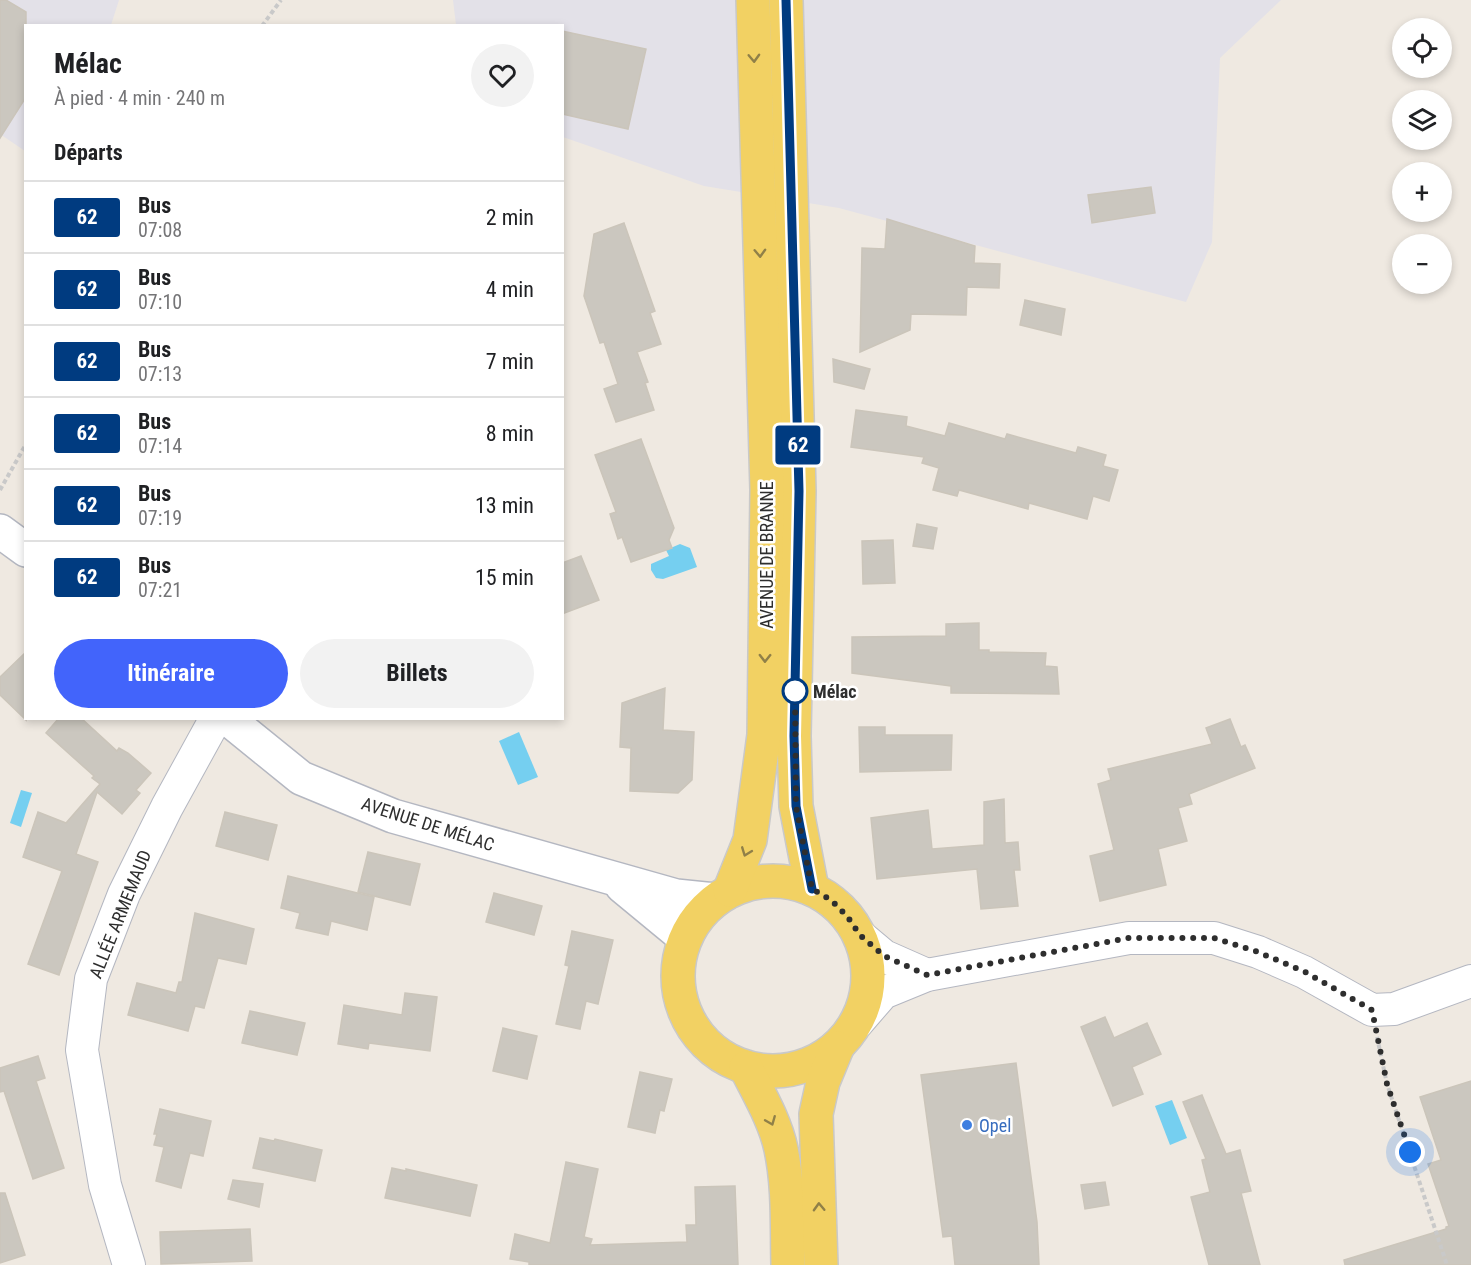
<!DOCTYPE html>
<html lang="fr">
<meta charset="utf-8">
<style>
:root{--surface:#fff;--page:#f2f2f2;--text:#202124;--muted:#757577;--line:#e0e0e0;--accent:#4264fb}
body{margin:0;font-family:"Roboto Condensed",sans-serif;background:var(--page);color:var(--text);height:100vh;display:flex;flex-direction:column;font-size:22px;white-space:nowrap}
*{box-sizing:border-box;margin:0}
p{font-size:20px;color:var(--muted)}
.icon{flex:none;width:33px;height:33px;fill:none;stroke:currentColor;stroke-width:2;stroke-linecap:round;stroke-linejoin:round}
.map{position:relative;flex:1;overflow:hidden}
.sheet{position:absolute;left:24px;top:24px;width:540px;height:696px;display:flex;flex-direction:column;background:var(--surface);border-radius:0px;box-shadow:0 3px 9px #0003}
.sheet>*{flex:none}
.badge{padding:0 12px;border-radius:4px;font-size:21px;line-height:39px}
.fabs{position:absolute;left:1392px;top:18px;display:grid;gap:12px}
.fabs a{display:grid;place-items:center;width:60px;height:60px;border-radius:50%;background:var(--surface);box-shadow:0 3px 9px #0003;font-size:30px}
.you{position:absolute;width:30px;height:30px;margin:-15px;border:4px solid #fff;border-radius:50%;background:#1a73e8;box-shadow:0 0 0 9px #1a73e833}
.map>.badge{position:absolute;translate:-50% -50%;box-shadow:0 0 0 3px #fff}
h2{padding:0 30px;font-size:22px;line-height:54px}
.round{display:grid;place-items:center;flex:none;width:63px;height:63px;border-radius:32px;background:var(--page)}
.head{display:flex;align-items:center;justify-content:space-between;height:102px;padding:0 30px}
h1{font-size:28px;font-weight:700;line-height:45px}
.primary-button{display:flex;gap:12px;margin-top:auto;padding:12px 30px}
.primary-button a{flex:1;height:69px;border-radius:36px;background:var(--accent);color:#fff;font-size:24px;font-weight:700;line-height:69px;text-align:center}
.primary-button a+a{background:var(--page);color:var(--text)}
ul{padding:0;list-style:none}
li{display:flex;align-items:center;gap:18px;height:72px;padding:0 30px;border-top:2px solid var(--line)}
li div{flex:1}
li b{display:block;font-size:22px}
li em{font-style:normal}
li .badge{min-width:66px;font-weight:700;text-align:center}
.map>svg:first-child{display:block}
.industrial{fill:#e3e1e8}
.water{fill:#75cff0}
.building{fill:#cbc7bf;stroke:#cbc5ba;stroke-width:1.5}
.lines{fill:none;stroke-linecap:round;stroke-linejoin:round}
.street-casing{stroke:#b4b7c1;stroke-width:34}
.secondary-casing{stroke:#b4b7c1;stroke-width:36}
.primary-casing{stroke:#c9c9c9;stroke-width:36}
.path{stroke:#c9c9c9;stroke-width:4;stroke-dasharray:4.5 3;stroke-linecap:butt}
.street{stroke:#fff;stroke-width:32}
.secondary{stroke:#fff;stroke-width:33}
.primary{stroke:#f2d163;stroke-width:33}
.oneway{stroke:#908048}
.line-casing{stroke:#fff;stroke-width:14}
.line{stroke:#003b80;stroke-width:9}
.walk{stroke:#2e2e2e;stroke-width:6;stroke-dasharray:0 10.8}
.stop-dot{fill:#fff;stroke:#003b80;stroke-width:3}
.shop-dot{fill:#3f7fe0;stroke:#fff;stroke-width:2}
.labels{text-anchor:middle;dominant-baseline:central;stroke-width:5;stroke-linejoin:round;paint-order:stroke}
.street-label{font-size:18px;fill:#2e2e2e;stroke:#fff}
.stop-label{font-size:18px;font-weight:bold;fill:#2e2e2e;stroke:#fff;text-anchor:start}
.shop-label{font-size:18px;fill:#366cbe;stroke:#fff;text-anchor:start}
</style>
<div class="map">
<svg width="1471" height="1265" viewBox="0 0 1471 1265">
<rect width="100%" height="100%" fill="#efe9e1"/>
<g class="industrial">
<polygon points="0,0 119,0 111,25 26,26 25,151 0,134"/>
<polygon points="453,0 1281,0 1220,58 1212,242 1186,302 839,208 704,186 563,137 562,26 456,25"/>
</g>
<g class="water">
<polygon points="680,544 690,548 697,567 663,579 656,578 651,570 651,564 669,556 666,550"/>
<polygon points="519,732 538,777 518,785 499,741"/>
<polygon points="21,790 32,793 21,827 10,823"/>
<polygon points="1172,1100 1187,1138 1170,1145 1155,1106"/>
</g>
<g class="building">
<polygon points="0,0 6,0 26,12 26,97 0,138"/>
<polygon points="562,31 646,49 628,129 562,114"/>
<polygon points="1151,187 1155,213 1092,223 1088,195"/>
<polygon points="887,219 975,246 974,263 1000,264 999,288 967,287 966,315 911,314 910,330 860,352 862,248 885,249"/>
<polygon points="624,223 655,311 650,313 661,344 637,352 648,382 645,383 654,410 616,422 604,389 618,384 604,342 600,343 584,296 594,234"/>
<polygon points="1025,300 1065,309 1061,335 1020,325"/>
<polygon points="833,359 870,369 864,389 834,382"/>
<polygon points="856,410 907,417 906,426 945,436 949,423 1005,439 1007,434 1076,453 1078,447 1106,455 1103,466 1118,470 1109,501 1093,496 1087,519 1029,503 1028,509 959,490 957,496 933,490 939,468 922,463 924,457 851,447"/>
<polygon points="641,439 674,528 669,540 672,548 631,562 622,537 618,539 610,514 616,512 595,455"/>
<polygon points="917,524 937,528 933,549 913,546"/>
<polygon points="893,540 895,583 863,584 862,541"/>
<polygon points="581,556 599,600 562,614 562,563"/>
<polygon points="979,623 979,650 989,650 989,652 1046,653 1045,666 1057,667 1059,694 951,693 951,686 852,673 852,637 946,636 946,624"/>
<polygon points="26,652 26,720 0,695 0,677"/>
<polygon points="665,688 663,730 694,732 692,780 678,793 630,791 631,748 620,747 622,703"/>
<polygon points="59,718 81,718 117,751 119,748 128,753 151,773 136,790 140,793 122,814 97,792 76,854 98,862 59,975 28,964 62,871 23,857 38,812 66,823 100,784 92,778 94,776 46,733"/>
<polygon points="1230,719 1241,747 1245,745 1255,768 1189,794 1192,804 1178,808 1187,841 1158,849 1166,885 1100,901 1090,856 1114,850 1098,784 1111,780 1108,769 1212,744 1206,728"/>
<polygon points="859,727 885,727 885,735 952,735 951,770 860,772"/>
<polygon points="1004,799 1005,843 1018,842 1020,870 1014,870 1018,906 981,909 977,869 877,879 871,818 928,810 932,849 984,845 984,802"/>
<polygon points="225,812 277,825 268,860 216,846"/>
<polygon points="368,852 420,864 410,905 358,892"/>
<polygon points="288,876 374,897 367,930 331,921 328,935 296,928 300,913 281,908"/>
<polygon points="494,893 542,906 534,935 486,922"/>
<polygon points="195,913 254,929 246,964 218,958 204,1008 195,1006 188,1031 128,1015 137,983 176,993 179,982 182,982"/>
<polygon points="572,931 613,940 598,1004 586,1001 580,1029 556,1024 569,966 565,965"/>
<polygon points="405,993 437,997 430,1051 369,1043 368,1049 338,1044 344,1005 402,1015"/>
<polygon points="250,1011 305,1023 297,1055 242,1043"/>
<polygon points="1105,1017 1114,1038 1147,1023 1161,1054 1132,1067 1143,1094 1113,1106 1081,1027"/>
<polygon points="503,1028 537,1036 527,1079 493,1071"/>
<polygon points="38,1056 45,1078 36,1081 64,1168 33,1179 4,1091 0,1092 0,1068"/>
<polygon points="1016,1063 1037,1222 1039,1265 955,1265 952,1236 943,1237 921,1075"/>
<polygon points="640,1072 672,1079 664,1111 660,1110 655,1133 628,1127"/>
<polygon points="1471,1081 1471,1265 1345,1265 1344,1260 1446,1229 1446,1227 1449,1226 1428,1164 1441,1160 1420,1097"/>
<polygon points="1202,1095 1226,1154 1240,1150 1251,1191 1241,1193 1260,1265 1209,1265 1191,1197 1210,1192 1202,1160 1206,1159 1183,1102"/>
<polygon points="160,1109 211,1121 203,1156 190,1153 181,1188 156,1181 164,1147 154,1145 157,1134 154,1134"/>
<polygon points="260,1138 274,1141 275,1139 322,1150 315,1181 253,1168"/>
<polygon points="566,1162 598,1169 584,1237 592,1239 590,1245 687,1242 686,1225 696,1225 695,1187 735,1186 738,1265 529,1265 529,1262 510,1259 515,1234 550,1243"/>
<polygon points="392,1168 406,1171 406,1169 477,1185 470,1216 385,1198"/>
<polygon points="233,1180 263,1184 259,1207 228,1199"/>
<polygon points="1105,1182 1109,1205 1085,1209 1081,1185"/>
<polygon points="0,1193 5,1193 25,1255 0,1263"/>
<polygon points="250,1229 252,1261 161,1264 160,1232"/>
</g>
<g class="lines">
<g class="street-casing">
<g id="street">
<polyline points="859,935 884,956 927,975"/>
<polyline points="857,1023 883,993 927,975 1129,938 1214,938 1258,952 1304,972 1372,1010 1394,1009 1471,981"/>
<polyline points="129,1265 105,1185 82,1050 91,979 124,894 167,807 216,718"/>
</g>
</g>
<g class="secondary-casing">
<g id="secondary">
<polyline points="0,531 26,550"/>
<polyline points="227,718 301,778 393,816 676,896 715,900"/>
<polyline points="622,886 685,938"/>
</g>
</g>
<g class="primary-casing">
<g id="primary">
<polyline points="786,0 799,491 794,736 796,806 812,889"/>
<circle cx="773" cy="976" r="95"/>
<polyline points="730,890 750,840 764,735 767,490 753,0"/>
<path d="M746,1068c13,26 29,53 35,81 8,38 6,78 7,116"/>
<polyline points="821,1265 816,1114 823,1082 837,1048"/>
</g>
</g>
<g class="path">
<polyline points="262,26 281,0"/>
<polyline points="0,490 26,444"/>
<polyline points="1377,1037 1387,1084 1447,1265"/>
</g>
<use href="#street" class="street"/>
<use href="#secondary" class="secondary"/>
<use href="#primary" class="primary"/>
</g>
<defs><path id="oneway-chevron" d="M-2-3.5L2.5 0L-2 3.5" fill="none" stroke-width="1.6" stroke-linecap="round" stroke-linejoin="round" transform="scale(1.5)"/></defs>
<g class="oneway">
<use href="#oneway-chevron" transform="translate(754 58) rotate(88)"/>
<use href="#oneway-chevron" transform="translate(760 253) rotate(88)"/>
<use href="#oneway-chevron" transform="translate(765 658) rotate(91)"/>
<use href="#oneway-chevron" transform="translate(746 852) rotate(111)"/>
<use href="#oneway-chevron" transform="translate(771 1121) rotate(68)"/>
<use href="#oneway-chevron" transform="translate(819 1207) rotate(-92)"/>
</g>
<g class="lines">
<g class="line-casing">
<polyline id="line" points="786,0 799,491 794,736 796,806 812,889"/>
</g>
<use href="#line" class="line"/>
<polyline class="walk" points="795,691 796,806 812,889 831,900 847,916 860,935 884,956 927,975 1129,938 1214,938 1258,952 1305,972 1372,1010 1387,1084 1410,1152"/>
</g>
<circle class="stop-dot" cx="795" cy="691" r="12"/>
<circle class="shop-dot" cx="967" cy="1125" r="6"/>
<g class="labels">
<g class="street-label">
<text transform="translate(766 555) rotate(-90)">AVENUE DE BRANNE</text>
<text transform="translate(428 824) rotate(18)">AVENUE DE MÉLAC</text>
<text transform="translate(120 914) rotate(-68)">ALLÉE ARMEMAUD</text>
</g>
<g class="stop-label">
<text x="813" y="691">Mélac</text>
</g>
<g class="shop-label">
<text x="979" y="1125">Opel</text>
</g>
</g>
</svg>
<div class="fabs">
<a><svg class="icon" aria-label="locate" viewBox="0 0 24 24"><circle cx="12" cy="12" r="6"/><path d="M12 2v4M12 18v4M2 12h4M18 12h4"/></svg></a>
<a><svg class="icon" aria-label="layers" viewBox="0 0 24 24"><path d="M12 4l9 5-9 5-9-5zM3 14l9 5 9-5"/></svg></a>
<a>+</a>
<a>−</a>
</div>
<div class="you" style="left:1410px;top:1152px"></div>
<b class="badge" style="left:798px;top:445px;background:#003b80;color:#fff">62</b>
<section class="sheet">
<div class="head"><div><h1>Mélac</h1><p>À pied · 4 min · 240 m</p></div><a class="round"><svg class="icon" aria-label="heart" viewBox="0 0 24 24"><path d="M12 20l-8-8c-3-5 5-10 8-4 3-6 11-1 8 4z"/></svg></a></div>
<h2>Départs</h2>
<ul>
<li><span class="badge" style="background:#003b80;color:#fff">62</span><div><b>Bus</b><p>07:08</p></div><em>2 min</em></li>
<li><span class="badge" style="background:#003b80;color:#fff">62</span><div><b>Bus</b><p>07:10</p></div><em>4 min</em></li>
<li><span class="badge" style="background:#003b80;color:#fff">62</span><div><b>Bus</b><p>07:13</p></div><em>7 min</em></li>
<li><span class="badge" style="background:#003b80;color:#fff">62</span><div><b>Bus</b><p>07:14</p></div><em>8 min</em></li>
<li><span class="badge" style="background:#003b80;color:#fff">62</span><div><b>Bus</b><p>07:19</p></div><em>13 min</em></li>
<li><span class="badge" style="background:#003b80;color:#fff">62</span><div><b>Bus</b><p>07:21</p></div><em>15 min</em></li>
</ul>
<div class="primary-button"><a>Itinéraire</a><a>Billets</a></div>
</section>
</div>
